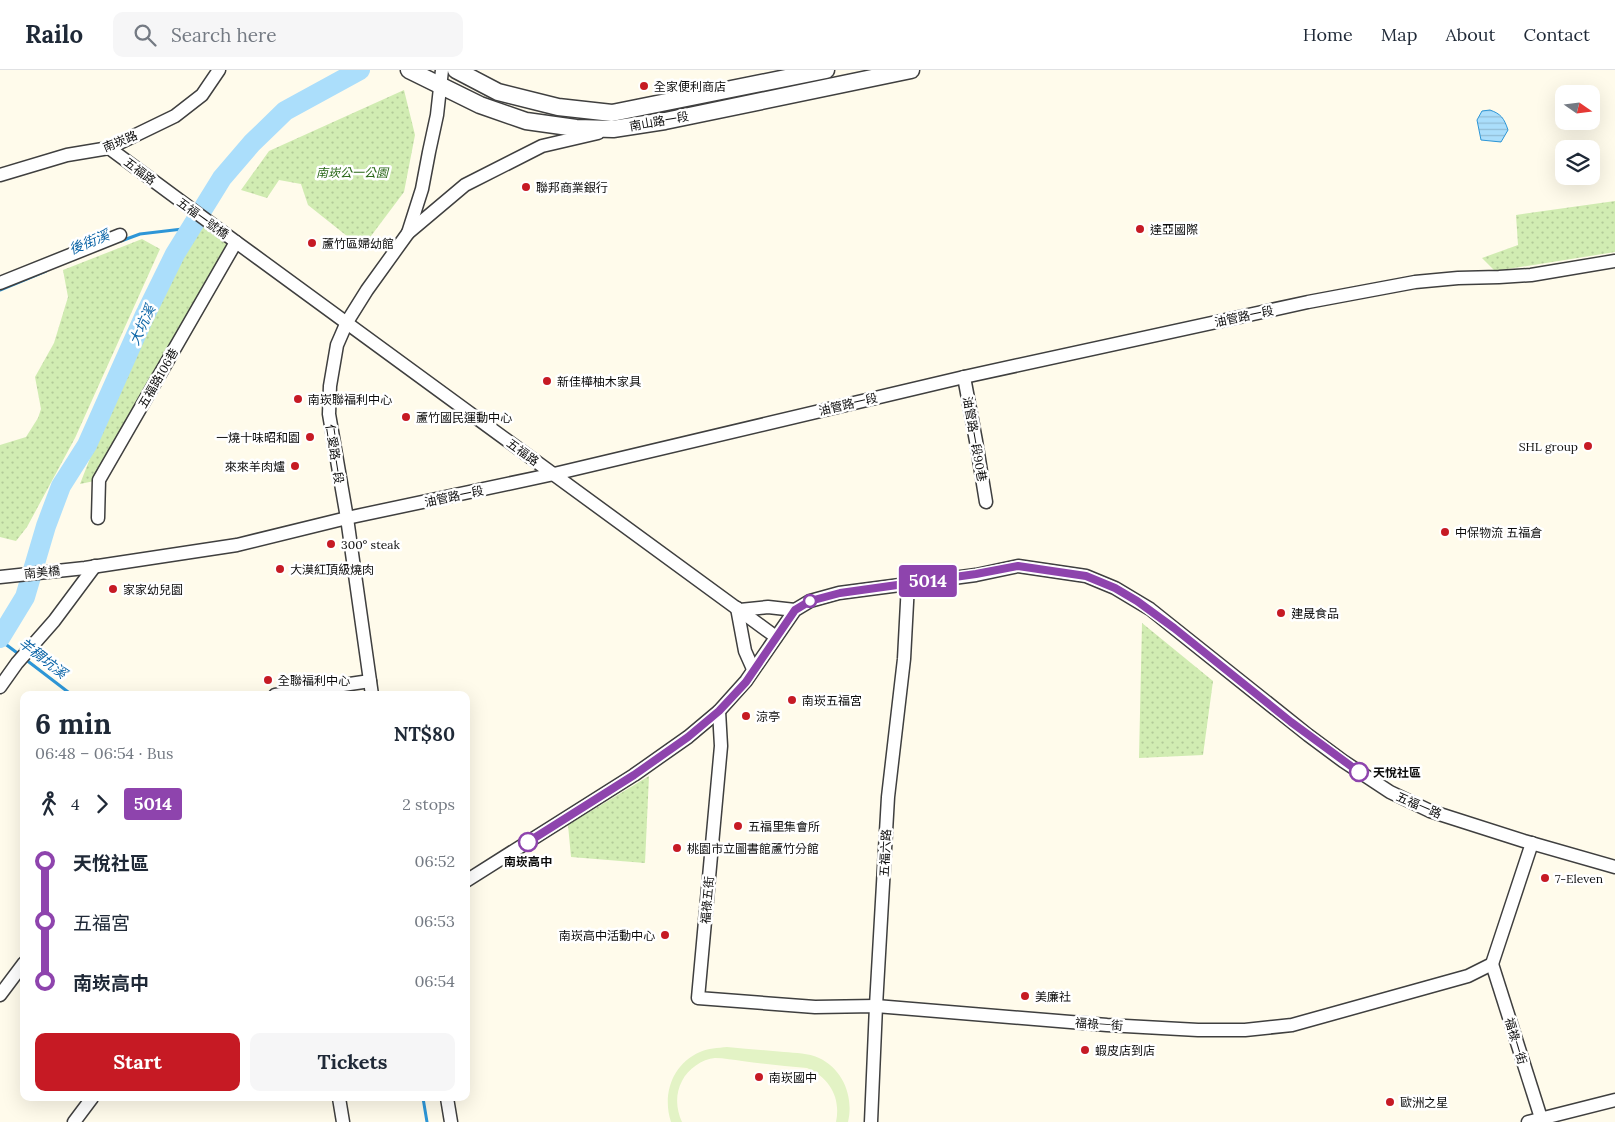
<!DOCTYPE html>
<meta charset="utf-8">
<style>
:root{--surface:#fff;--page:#f6f6f7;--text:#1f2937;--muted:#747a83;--line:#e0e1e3;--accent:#c61a24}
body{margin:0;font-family:Lora,"Noto Sans TC",serif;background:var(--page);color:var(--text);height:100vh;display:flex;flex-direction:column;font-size:19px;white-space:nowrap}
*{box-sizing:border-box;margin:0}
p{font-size:16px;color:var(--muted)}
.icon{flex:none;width:28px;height:28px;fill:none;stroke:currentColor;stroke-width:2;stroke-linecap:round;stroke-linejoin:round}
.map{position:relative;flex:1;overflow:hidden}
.details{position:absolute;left:20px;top:621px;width:450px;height:410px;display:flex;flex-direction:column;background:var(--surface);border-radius:10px;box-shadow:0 5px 20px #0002}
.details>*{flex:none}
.badge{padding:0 10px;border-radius:4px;font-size:18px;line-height:32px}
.needle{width:32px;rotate:104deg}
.tools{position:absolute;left:1555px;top:15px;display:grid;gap:10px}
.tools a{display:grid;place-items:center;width:45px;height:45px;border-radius:10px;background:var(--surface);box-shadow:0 5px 20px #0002;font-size:25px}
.map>.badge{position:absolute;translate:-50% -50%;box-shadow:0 0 0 2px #fff}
.legs{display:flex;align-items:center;gap:8px;height:55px;padding:0 15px;font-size:16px}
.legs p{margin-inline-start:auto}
.overview{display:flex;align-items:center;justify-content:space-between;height:85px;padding:0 15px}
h1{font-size:28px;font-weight:700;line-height:38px}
.button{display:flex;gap:10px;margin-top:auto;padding:10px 15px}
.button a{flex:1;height:58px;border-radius:10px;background:var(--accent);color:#fff;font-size:20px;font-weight:700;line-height:58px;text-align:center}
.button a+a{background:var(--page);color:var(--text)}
ul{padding:0 15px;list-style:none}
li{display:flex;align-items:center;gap:18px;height:60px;font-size:19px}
li i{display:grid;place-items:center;width:8px;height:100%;margin:0 6px;background:currentColor}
li i::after{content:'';width:12px;height:12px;margin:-6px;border:4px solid;border-radius:50%;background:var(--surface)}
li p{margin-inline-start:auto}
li:first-child i{background:linear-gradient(#0000 50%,currentColor 0)}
li:last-child i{background:linear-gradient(currentColor 50%,#0000 0)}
header{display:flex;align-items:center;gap:30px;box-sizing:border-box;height:70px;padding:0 25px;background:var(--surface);border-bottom:1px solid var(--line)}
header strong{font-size:24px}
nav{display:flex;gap:28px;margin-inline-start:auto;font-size:18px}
.search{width:350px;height:45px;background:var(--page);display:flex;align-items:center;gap:12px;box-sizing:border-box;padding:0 18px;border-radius:10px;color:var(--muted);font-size:19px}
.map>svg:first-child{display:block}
.grass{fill:url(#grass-dots)}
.pitch{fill:#e3f3c5}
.water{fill:url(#water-rules);stroke:#2d96d7}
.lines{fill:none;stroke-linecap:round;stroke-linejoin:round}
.stream{stroke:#2d96d7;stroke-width:3}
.river{stroke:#abdefb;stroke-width:20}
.minor-casing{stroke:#3f3f3f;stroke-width:15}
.tertiary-casing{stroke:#3f3f3f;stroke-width:19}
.minor{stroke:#fff;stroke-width:12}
.tertiary{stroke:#fff;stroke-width:16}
.line-1-casing{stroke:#fff;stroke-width:11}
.line-1{stroke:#8e44ad;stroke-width:8}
.poi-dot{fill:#c61a24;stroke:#fff;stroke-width:2}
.stop-1-dot{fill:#fff;stroke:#8e44ad;stroke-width:2.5}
.labels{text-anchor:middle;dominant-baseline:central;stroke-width:5;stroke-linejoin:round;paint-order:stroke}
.poi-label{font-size:12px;fill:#0c0c0c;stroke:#fff;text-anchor:start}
.street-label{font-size:12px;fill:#0c0c0c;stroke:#fff}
.park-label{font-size:12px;font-style:italic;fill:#2a6818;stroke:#fff}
.stop-label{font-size:12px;font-weight:bold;fill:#0c0c0c;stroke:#fff;text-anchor:start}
.water-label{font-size:14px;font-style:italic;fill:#0c65a7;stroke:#fff}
</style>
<header>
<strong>Railo</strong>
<div class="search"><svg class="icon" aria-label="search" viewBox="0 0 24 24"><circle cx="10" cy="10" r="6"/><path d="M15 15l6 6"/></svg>Search here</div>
<nav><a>Home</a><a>Map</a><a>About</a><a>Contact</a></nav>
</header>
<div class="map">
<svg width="1615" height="1052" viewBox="0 0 1615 1052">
<defs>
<pattern id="grass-dots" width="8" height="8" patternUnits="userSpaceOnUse" patternTransform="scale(1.25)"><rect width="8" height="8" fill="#d1ecb2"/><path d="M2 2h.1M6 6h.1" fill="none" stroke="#b2c998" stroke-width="1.8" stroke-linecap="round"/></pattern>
<pattern id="water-rules" width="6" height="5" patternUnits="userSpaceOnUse" patternTransform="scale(1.25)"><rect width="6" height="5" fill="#abdefb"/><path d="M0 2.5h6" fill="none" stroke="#92bdd6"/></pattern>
</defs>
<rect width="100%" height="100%" fill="#fffbeb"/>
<g class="grass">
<polygon points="404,20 415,65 404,122 362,178 308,135 301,114 279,110 267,128 241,120 269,81"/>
<polygon points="1615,131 1615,182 1495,201 1482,188 1518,175 1516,145"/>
<polygon points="199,145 236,172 99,410 80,414 94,378 116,309 175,202 180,179"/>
<polygon points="142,169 160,179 75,368 27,457 16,471 0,467 0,375 26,367 38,348 41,339 35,307 54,273 68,227 63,200"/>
<polygon points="1142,553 1213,611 1203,685 1139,688"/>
<polygon points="649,706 645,793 571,787 568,755"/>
</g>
<path class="pitch" d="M727,977c19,2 38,3 57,5 12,1 24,1 35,6 24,11 35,39 29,64h-12c5,-24 -6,-44 -29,-54 -21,-2 -43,-4 -65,-7 -8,-1 -18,-3 -27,-3 -13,1 -27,11 -33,23 -7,13 -6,28 0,41h-11c-9,-27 1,-58 29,-70 8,-4 18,-4 27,-5z"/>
<path class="water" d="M1490,40c11,4 14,8 18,20l-7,12 -20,-2 -4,-20 5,-9z"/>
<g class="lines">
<g class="stream">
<polyline points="121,171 140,164 191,158"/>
<polyline points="0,220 46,201"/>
<polyline points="0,570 20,585"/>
<polyline points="25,589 72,625"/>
<polyline points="423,1028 427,1052"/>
</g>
<polyline class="river" points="0,568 25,527 46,456 61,416 87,375 144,247 175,184 222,108 252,73 285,41 360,0"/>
<g class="minor-casing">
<g id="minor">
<polyline points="109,78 236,172 776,567"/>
<polyline points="0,105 67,85 109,78 175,46 202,25 219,0"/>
<polyline points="408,163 422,119 429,82 437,45 442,0"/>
<polyline points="0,213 120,165"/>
<polyline points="964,307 976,371 986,432"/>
<polyline points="98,448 99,410 236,172"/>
<polyline points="0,507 85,498 237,475 347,448 554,404 964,307 1308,232 1415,212 1458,208 1499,207 1531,205 1615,191"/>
<polyline points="737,538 745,581 753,599"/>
<polyline points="740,540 768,537 795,540"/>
<polyline points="0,617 17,593 54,551 95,496"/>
<polyline points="275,625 370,611"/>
<polyline points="372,625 347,448 329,344 330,316 337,275 347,252 367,220 408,163 465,115 542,76 598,63"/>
<polyline points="719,641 721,676 698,928 815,937 876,936 1107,955 1198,960 1245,960 1292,955 1468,906 1492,894 1532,773"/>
<polyline points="466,811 634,705 688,667 719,641 746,611 795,540 810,531 839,523 976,505 1018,496 1086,506 1115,518 1150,539 1308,665 1343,691 1390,722 1430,741 1524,771 1615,797"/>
<polyline points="1492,894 1541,1048"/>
<polyline points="0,925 24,893"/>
<polyline points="339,1028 343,1052"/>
<polyline points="447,1028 451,1052"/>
<polyline points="74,1052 92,1028"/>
<polyline points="871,1052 876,936 888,727 904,589 908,514"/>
<polyline points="1528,1052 1615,1030"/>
</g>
</g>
<g class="tertiary-casing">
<g id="tertiary">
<polyline points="409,0 480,35 526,51 576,58 613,59 665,51 911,0"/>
<polyline points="456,0 498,22 558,37 612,43 826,0"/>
</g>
</g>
<use href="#minor" class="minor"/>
<use href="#tertiary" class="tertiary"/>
</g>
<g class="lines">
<g class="line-1-casing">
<polyline id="line-1" points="528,772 634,705 688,667 719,641 746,612 795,540 810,531 840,523 976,504 1018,496 1086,506 1115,518 1137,531 1174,558 1291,652 1359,702"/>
</g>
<use href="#line-1" class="line-1"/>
</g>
<g class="poi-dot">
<circle cx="644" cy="16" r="5"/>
<circle cx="526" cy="117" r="5"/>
<circle cx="1140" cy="159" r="5"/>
<circle cx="312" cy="173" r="5"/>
<circle cx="547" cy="311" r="5"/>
<circle cx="298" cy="329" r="5"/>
<circle cx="406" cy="347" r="5"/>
<circle cx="310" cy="367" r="5"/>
<circle cx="1588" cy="376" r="5"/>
<circle cx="295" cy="396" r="5"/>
<circle cx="1445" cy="462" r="5"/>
<circle cx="331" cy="474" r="5"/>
<circle cx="280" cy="499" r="5"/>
<circle cx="113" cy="519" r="5"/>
<circle cx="1281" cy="543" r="5"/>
<circle cx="268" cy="610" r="5"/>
<circle cx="792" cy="630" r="5"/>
<circle cx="746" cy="646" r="5"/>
<circle cx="738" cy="756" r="5"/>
<circle cx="677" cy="778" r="5"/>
<circle cx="1545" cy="808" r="5"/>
<circle cx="665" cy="865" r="5"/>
<circle cx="1025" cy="926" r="5"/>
<circle cx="1085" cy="980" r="5"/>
<circle cx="759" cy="1007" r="5"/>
<circle cx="1390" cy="1032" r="5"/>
</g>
<g class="stop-1-dot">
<circle cx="810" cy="531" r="6"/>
<circle cx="1359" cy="702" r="9"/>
<circle cx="528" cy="772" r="9"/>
</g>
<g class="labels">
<g class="poi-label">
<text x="654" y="16">全家便利商店</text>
<text x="536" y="117">聯邦商業銀行</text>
<text x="1150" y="159">達亞國際</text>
<text x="322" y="173">蘆竹區婦幼館</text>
<text x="557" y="311">新佳樺柚木家具</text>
<text x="308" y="329">南崁聯福利中心</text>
<text x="416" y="347">蘆竹國民運動中心</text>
<text x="300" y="367" text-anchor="end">一燒十味昭和園</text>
<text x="1578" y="376" text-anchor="end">SHL group</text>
<text x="285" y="396" text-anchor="end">來來羊肉爐</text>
<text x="1455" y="462">中保物流 五福倉</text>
<text x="341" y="474">300° steak</text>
<text x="290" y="499">大漠紅頂級燒肉</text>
<text x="123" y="519">家家幼兒園</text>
<text x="1291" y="543">建晟食品</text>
<text x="278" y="610">全聯福利中心</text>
<text x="802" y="630">南崁五福宮</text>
<text x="756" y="646">涼亭</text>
<text x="748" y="756">五福里集會所</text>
<text x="687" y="778">桃園市立圖書館蘆竹分館</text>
<text x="1555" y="808">7-Eleven</text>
<text x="655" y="865" text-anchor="end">南崁高中活動中心</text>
<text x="1035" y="926">美廉社</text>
<text x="1095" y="980">蝦皮店到店</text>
<text x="769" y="1007">南崁國中</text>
<text x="1400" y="1032">歐洲之星</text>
</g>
<g class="street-label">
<text transform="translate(659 51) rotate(-10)">南山路一段</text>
<text transform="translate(120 71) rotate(-22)">南崁路</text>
<text transform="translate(140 101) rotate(37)">五福路</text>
<text transform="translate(203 148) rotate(36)">五福一號橋</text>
<text transform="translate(1244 246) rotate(-12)">油管路一段</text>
<text transform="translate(158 308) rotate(-60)">五福路106巷</text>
<text transform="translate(848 334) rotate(-13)">油管路一段</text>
<text transform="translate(975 369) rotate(80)">油管路一段90巷</text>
<text transform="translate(523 382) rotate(36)">五福路</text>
<text transform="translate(335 384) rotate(81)">仁愛路一段</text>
<text transform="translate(454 426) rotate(-12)">油管路一段</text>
<text transform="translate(42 502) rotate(-6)">南美橋</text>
<text transform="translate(1419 735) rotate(23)">五福一路</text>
<text transform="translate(885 783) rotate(-87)">五福六路</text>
<text transform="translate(707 830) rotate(-85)">福祿五街</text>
<text transform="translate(1099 954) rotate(4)">福祿一街</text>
<text transform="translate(1516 971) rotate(73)">福祿一街</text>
</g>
<g class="park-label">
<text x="352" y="102">南崁公一公園</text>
</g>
<g class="stop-label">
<text x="1373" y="702">天悅社區</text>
<text x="528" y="791" text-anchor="middle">南崁高中</text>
</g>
<g class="water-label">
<text transform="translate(89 172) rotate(-22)">後街溪</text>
<text transform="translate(142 255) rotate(-65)">大坑溪</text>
<text transform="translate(43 588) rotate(38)">羊稠坑溪</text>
</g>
</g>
</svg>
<div class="tools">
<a><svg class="needle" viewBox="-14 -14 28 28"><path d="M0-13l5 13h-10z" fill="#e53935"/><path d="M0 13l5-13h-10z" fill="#747a83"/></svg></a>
<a><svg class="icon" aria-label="layers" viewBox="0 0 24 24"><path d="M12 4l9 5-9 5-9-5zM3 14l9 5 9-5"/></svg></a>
</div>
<b class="badge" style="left:928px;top:511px;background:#8e44ad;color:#fff">5014</b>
<section class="details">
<div class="overview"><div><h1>6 min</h1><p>06:48 – 06:54 · Bus</p></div><b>NT$80</b></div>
<div class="legs"><svg class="icon" aria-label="walk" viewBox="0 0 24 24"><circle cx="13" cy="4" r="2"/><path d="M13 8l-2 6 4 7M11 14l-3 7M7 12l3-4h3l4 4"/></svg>4<svg class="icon" aria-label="forward" viewBox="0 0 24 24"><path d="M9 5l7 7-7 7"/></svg><b class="badge" style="background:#8e44ad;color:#fff">5014</b><p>2 stops</p></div>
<ul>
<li><i style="color:#8e44ad"></i><b>天悅社區</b><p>06:52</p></li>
<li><i style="color:#8e44ad"></i><span>五福宮</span><p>06:53</p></li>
<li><i style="color:#8e44ad"></i><b>南崁高中</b><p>06:54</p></li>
</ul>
<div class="button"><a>Start</a><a>Tickets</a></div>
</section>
</div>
